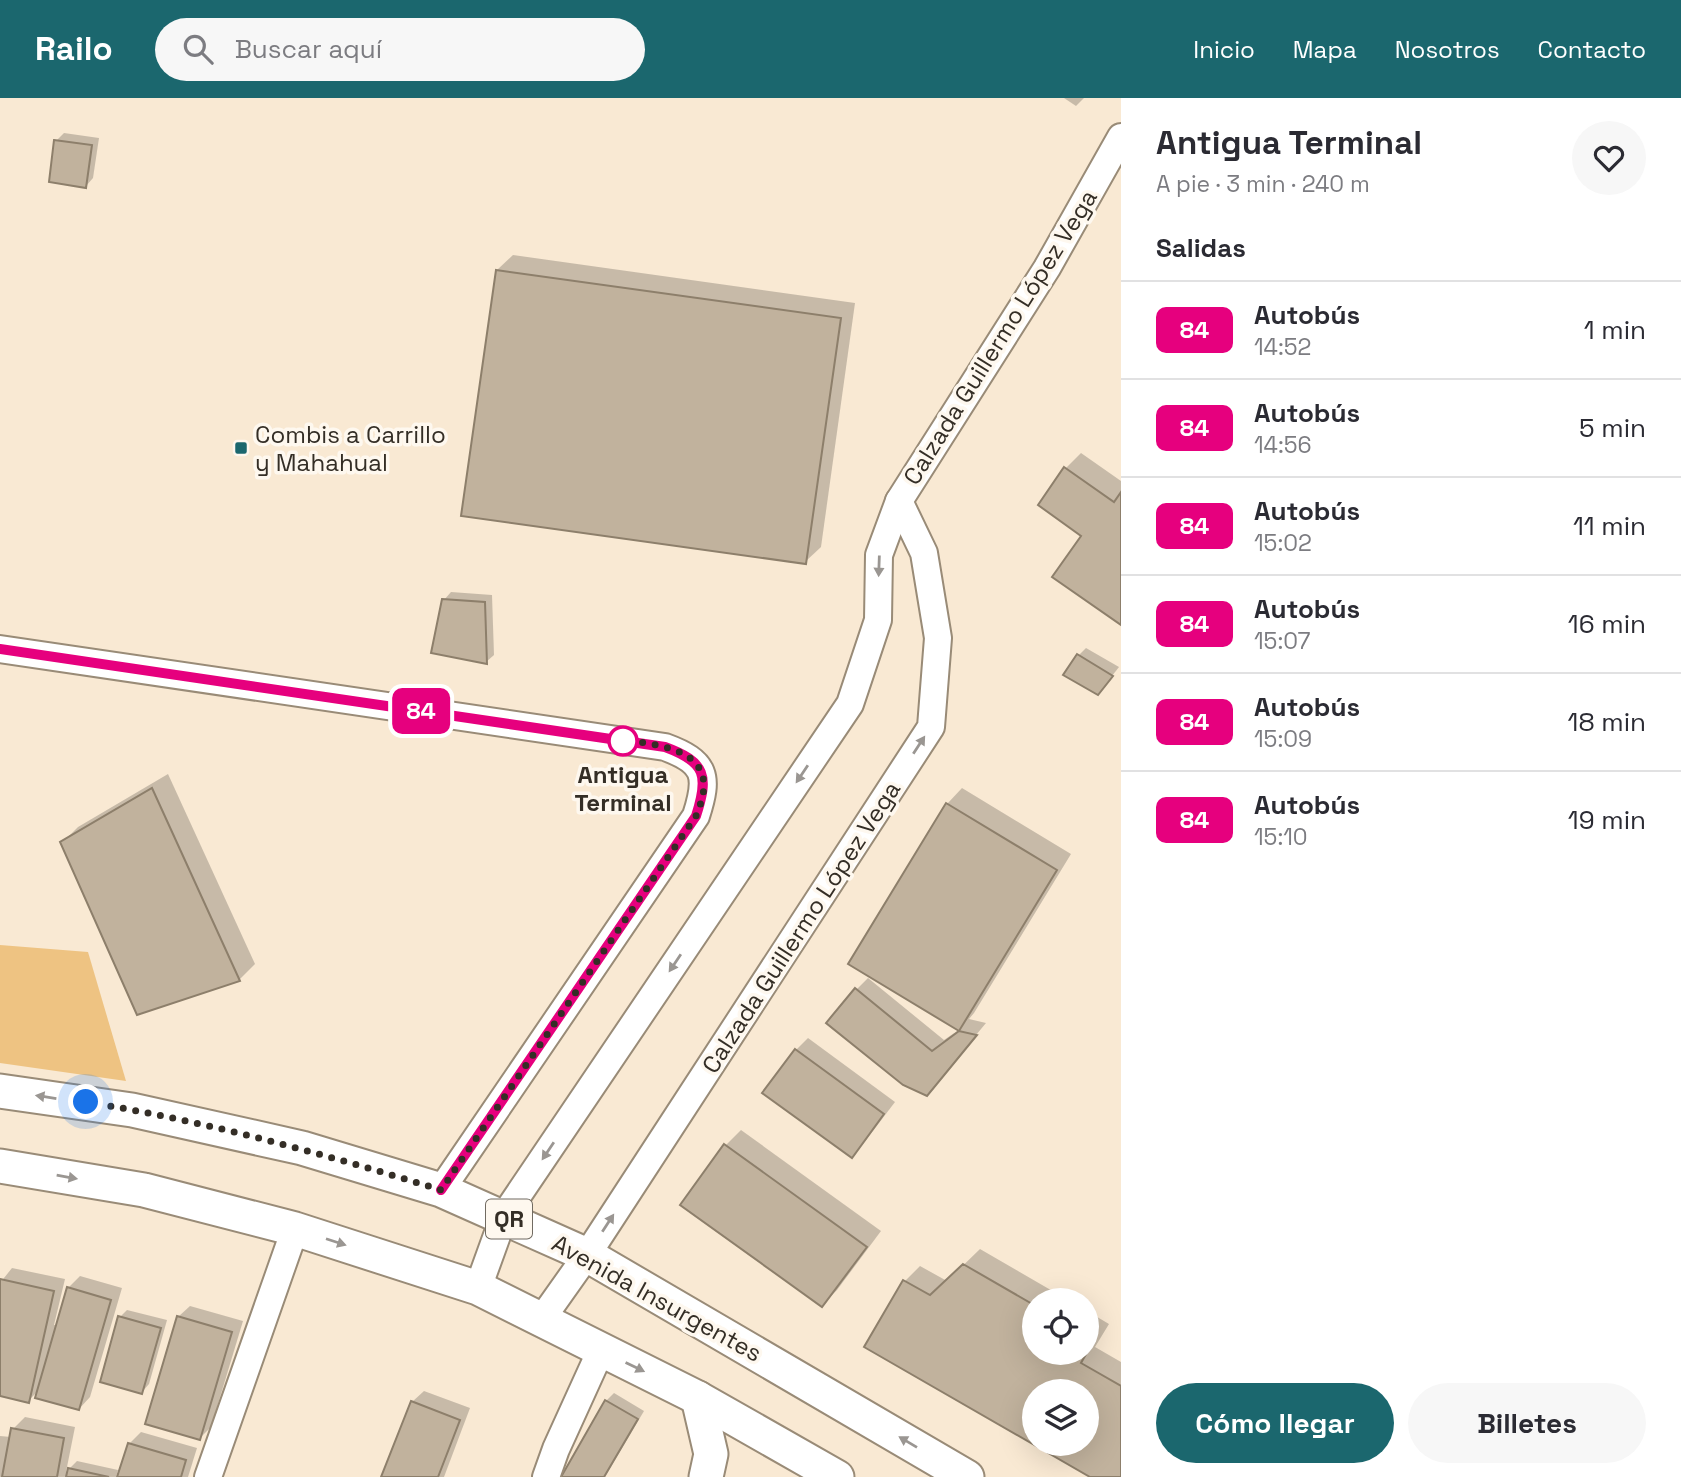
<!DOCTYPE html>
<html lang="es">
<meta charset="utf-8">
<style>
:root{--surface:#fff;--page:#f7f7f7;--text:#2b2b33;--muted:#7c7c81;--line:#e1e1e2;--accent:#1b676e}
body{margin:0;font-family:"Space Grotesk",sans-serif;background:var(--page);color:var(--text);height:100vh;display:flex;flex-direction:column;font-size:26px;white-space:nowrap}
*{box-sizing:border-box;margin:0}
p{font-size:23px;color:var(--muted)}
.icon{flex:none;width:38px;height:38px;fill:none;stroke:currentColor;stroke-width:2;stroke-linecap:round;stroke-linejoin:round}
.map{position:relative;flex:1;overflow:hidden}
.panel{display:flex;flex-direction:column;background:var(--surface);width:560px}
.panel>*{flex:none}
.badge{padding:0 14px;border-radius:10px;font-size:24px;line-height:46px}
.buttons{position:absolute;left:1022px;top:1190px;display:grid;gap:14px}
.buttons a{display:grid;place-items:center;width:77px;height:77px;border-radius:50%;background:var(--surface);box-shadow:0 7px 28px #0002;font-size:35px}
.you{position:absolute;width:35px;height:35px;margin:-18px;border:5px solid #fff;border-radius:50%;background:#1a73e8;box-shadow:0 0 0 10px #1a73e833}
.map>.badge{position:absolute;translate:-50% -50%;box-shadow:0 0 0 4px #fff}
h2{padding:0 35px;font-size:26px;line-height:63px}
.round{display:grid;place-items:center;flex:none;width:74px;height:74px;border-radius:37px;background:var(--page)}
.headline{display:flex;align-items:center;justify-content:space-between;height:119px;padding:0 35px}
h1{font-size:33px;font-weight:700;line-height:52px}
.button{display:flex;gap:14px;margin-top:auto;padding:14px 35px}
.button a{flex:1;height:80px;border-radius:42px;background:var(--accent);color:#fff;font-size:28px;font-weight:700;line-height:80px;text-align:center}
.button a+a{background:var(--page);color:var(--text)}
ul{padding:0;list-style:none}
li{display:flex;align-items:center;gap:21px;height:98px;padding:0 35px;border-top:2px solid var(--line)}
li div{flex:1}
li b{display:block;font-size:26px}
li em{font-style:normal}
li .badge{min-width:77px;font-weight:700;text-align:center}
header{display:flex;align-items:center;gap:42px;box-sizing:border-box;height:98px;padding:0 35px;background:var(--accent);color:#fff}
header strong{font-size:33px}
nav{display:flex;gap:38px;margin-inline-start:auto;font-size:24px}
.search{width:490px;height:63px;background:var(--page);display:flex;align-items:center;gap:18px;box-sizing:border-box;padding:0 24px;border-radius:38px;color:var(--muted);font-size:26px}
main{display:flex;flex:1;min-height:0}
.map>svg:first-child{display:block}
.green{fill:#eec382}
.shadow{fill:#0003}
.building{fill:#c1b29d;stroke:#8d7f6b;stroke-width:2;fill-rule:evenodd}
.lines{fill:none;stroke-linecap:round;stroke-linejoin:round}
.minor-casing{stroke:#998b77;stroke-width:30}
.major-casing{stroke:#998b77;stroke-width:37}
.minor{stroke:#fff;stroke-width:26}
.major{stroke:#fff;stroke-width:33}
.oneway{fill:#9a9692}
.line-casing{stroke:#fff;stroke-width:16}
.line{stroke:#e6007e;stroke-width:10}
.walk{stroke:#342e26;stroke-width:7;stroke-dasharray:0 12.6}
.poi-dot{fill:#1b676e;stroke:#fef8ef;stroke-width:2.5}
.stop-dot{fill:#fff;stroke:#e6007e;stroke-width:3.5}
.labels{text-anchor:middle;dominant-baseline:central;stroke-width:7;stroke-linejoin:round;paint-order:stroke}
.shield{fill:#fef8ef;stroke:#716b62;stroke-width:2}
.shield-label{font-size:23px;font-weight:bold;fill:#342e26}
.street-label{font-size:24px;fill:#342e26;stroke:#fef8ef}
.poi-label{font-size:24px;fill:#342e26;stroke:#fef8ef;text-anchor:start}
.stop-label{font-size:24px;font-weight:bold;fill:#342e26;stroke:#fef8ef}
</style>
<header>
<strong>Railo</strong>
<div class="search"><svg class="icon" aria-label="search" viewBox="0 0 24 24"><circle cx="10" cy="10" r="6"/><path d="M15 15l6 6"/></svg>Buscar aquí</div>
<nav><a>Inicio</a><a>Mapa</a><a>Nosotros</a><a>Contacto</a></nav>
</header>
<main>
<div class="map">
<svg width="1121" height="1379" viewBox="0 0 1121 1379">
<rect width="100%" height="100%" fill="#f9e9d3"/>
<polygon class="green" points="0,847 88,854 126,983 0,965"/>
<g class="shadow">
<polygon points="1064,0 1084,0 1076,8"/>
<polygon points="64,35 99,40 93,80 86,88 56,43"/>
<polygon points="513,157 855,205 821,449 805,464 497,172"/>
<polygon points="1081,355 1121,383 1121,525 1084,438 1066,370"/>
<polygon points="451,494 492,497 494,557 486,564 444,502"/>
<polygon points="1086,550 1119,569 1105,587 1078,558"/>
<polygon points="168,676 255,866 239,882 62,745 78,729"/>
<polygon points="962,690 1071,756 974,915 969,921 986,925 927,996 856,892 868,880 944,942 960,931 947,706"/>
<polygon points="808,940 895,1004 863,1046 851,1058 765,995 796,952"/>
<polygon points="741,1032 881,1133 837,1192 822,1207 682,1106 726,1047"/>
<polygon points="980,1151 1068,1202 1034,1202 1034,1255 1087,1255 1087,1213 1109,1226 1095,1249 1121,1264 1121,1379 1093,1379 1035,1346 1087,1346 1087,1293 1034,1293 1034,1345 867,1249 905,1183 920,1168 947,1183"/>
<polygon points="12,1170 65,1181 54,1227 57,1227 68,1190 80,1178 122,1190 90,1299 79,1311 38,1293 28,1303 0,1297 0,1185"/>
<polygon points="190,1208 243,1223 211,1329 200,1340 178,1219"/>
<polygon points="127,1212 167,1222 149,1286 142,1294 120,1219"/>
<polygon points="424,1293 470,1310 444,1379 383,1379 412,1304"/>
<polygon points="614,1295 644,1313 605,1379 564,1379 606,1303"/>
<polygon points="25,1319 75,1329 66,1374 77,1363 118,1372 116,1379 0,1379 0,1338 11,1339 13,1331"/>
<polygon points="141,1334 197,1350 188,1379 119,1379 129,1346"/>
</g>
<g class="building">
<polygon points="54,42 92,47 86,90 49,84"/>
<polygon points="496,172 841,220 806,466 461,418"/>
<polygon points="1064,369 1114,404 1121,394 1121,527 1052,479 1081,438 1038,407"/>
<polygon points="442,501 485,504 487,566 431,555"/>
<polygon points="1077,556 1113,578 1098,597 1063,577"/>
<polygon points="152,690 240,883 137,917 60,744"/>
<polygon points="946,705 1057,772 959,933 848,866"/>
<polygon points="855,890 932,953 959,933 977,937 927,998 903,987 826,925"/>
<polygon points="795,951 884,1016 852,1060 762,995"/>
<polygon points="724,1046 867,1149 822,1209 680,1107"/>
<path d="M963,1166l71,41v48h53v-18l7,5 -13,23 40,23v91h-31l-226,-130 39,-67 27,15zM1034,1293h53v53h-53z"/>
<polygon points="0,1181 54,1193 29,1305 0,1298"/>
<polygon points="67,1189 111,1202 79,1312 35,1300"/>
<polygon points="118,1218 161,1230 142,1296 100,1284"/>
<polygon points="177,1218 232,1234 200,1342 145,1326"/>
<polygon points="605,1302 638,1321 604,1379 561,1379"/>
<polygon points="411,1303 460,1322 438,1379 381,1379"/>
<polygon points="11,1330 64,1340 57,1379 2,1379"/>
<polygon points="128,1345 186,1362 181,1379 117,1379"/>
<polygon points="68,1370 109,1379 66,1379"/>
</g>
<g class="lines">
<g class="minor-casing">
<g id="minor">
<path d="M0,551l665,98c41,15 44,29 31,69l-255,374"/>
<polyline points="478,1190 504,1118 850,606 878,522 879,457 899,403 1047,170 1121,39"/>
<polyline points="541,1222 587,1157 931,629 938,540 924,455 899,403"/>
<polyline points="208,1379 295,1131"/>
<polyline points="546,1379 556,1351 601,1252"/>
</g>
</g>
<g class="major-casing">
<g id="major">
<polyline points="0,993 132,1012 302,1050 441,1092 587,1157 967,1379"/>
<polyline points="0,1068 144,1092 295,1131 478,1190 698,1300 837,1379"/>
<polyline points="698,1300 711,1356 706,1379"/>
</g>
</g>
<use href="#minor" class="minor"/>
<use href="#major" class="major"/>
</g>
<defs><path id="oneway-solid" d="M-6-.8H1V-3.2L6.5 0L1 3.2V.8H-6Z" transform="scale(1.75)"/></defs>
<g class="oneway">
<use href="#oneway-solid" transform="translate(879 468) rotate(92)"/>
<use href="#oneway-solid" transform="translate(919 647) rotate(-57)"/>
<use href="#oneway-solid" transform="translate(802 676) rotate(124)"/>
<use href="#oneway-solid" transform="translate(675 865) rotate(124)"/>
<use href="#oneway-solid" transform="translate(46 999) rotate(-171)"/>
<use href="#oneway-solid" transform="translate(548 1053) rotate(124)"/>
<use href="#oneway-solid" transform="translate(67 1079) rotate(10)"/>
<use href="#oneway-solid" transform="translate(608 1125) rotate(-57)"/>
<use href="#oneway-solid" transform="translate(336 1144) rotate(18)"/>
<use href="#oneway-solid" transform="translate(635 1269) rotate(26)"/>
<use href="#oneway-solid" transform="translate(908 1344) rotate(-149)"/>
</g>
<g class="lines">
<g class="line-casing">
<path id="line" d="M0,551l665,98c41,15 44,29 31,69l-255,374"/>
</g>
<use href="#line" class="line"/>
<path class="walk" d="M86,1004c120,19 238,52 355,88l255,-374c5,-13 11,-28 6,-42 -11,-31 -65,-31 -93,-36l14,3"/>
</g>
<rect class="poi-dot" x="234" y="343" width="14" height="14" rx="3.5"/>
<circle class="stop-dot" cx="623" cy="643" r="14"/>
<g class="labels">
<rect class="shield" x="486" y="1101.5" width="46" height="39" rx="5"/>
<g class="shield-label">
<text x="509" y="1121">QR</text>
</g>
<g class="street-label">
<text transform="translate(1000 239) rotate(-58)">Calzada Guillermo López Vega</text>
<text transform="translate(801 829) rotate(-57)">Calzada Guillermo López Vega</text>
<text transform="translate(657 1200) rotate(29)">Avenida Insurgentes</text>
</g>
<g class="poi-label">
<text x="255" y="336">Combis a Carrillo<tspan x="255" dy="28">y Mahahual</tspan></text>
</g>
<g class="stop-label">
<text x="623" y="676">Antigua<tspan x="623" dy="28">Terminal</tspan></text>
</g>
</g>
</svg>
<div class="buttons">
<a><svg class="icon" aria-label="locate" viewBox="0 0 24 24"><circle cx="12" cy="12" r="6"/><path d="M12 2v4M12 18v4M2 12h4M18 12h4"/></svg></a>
<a><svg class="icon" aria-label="layers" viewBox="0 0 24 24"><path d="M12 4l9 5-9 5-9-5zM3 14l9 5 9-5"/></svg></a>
</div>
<div class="you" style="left:86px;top:1004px"></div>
<b class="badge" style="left:421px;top:613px;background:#e6007e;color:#fff">84</b>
</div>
<section class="panel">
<div class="headline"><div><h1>Antigua Terminal</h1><p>A pie · 3 min · 240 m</p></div><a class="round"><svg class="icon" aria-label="heart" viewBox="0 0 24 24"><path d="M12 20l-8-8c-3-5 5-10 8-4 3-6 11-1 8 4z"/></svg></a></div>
<h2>Salidas</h2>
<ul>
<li><span class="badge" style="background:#e6007e;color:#fff">84</span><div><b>Autobús</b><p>14:52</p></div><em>1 min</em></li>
<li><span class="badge" style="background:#e6007e;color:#fff">84</span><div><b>Autobús</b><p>14:56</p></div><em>5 min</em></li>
<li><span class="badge" style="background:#e6007e;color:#fff">84</span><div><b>Autobús</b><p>15:02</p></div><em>11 min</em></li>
<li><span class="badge" style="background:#e6007e;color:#fff">84</span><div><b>Autobús</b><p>15:07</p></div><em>16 min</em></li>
<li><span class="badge" style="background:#e6007e;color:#fff">84</span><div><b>Autobús</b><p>15:09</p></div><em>18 min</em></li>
<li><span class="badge" style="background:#e6007e;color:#fff">84</span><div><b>Autobús</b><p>15:10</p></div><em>19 min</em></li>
</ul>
<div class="button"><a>Cómo llegar</a><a>Billetes</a></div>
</section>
</main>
